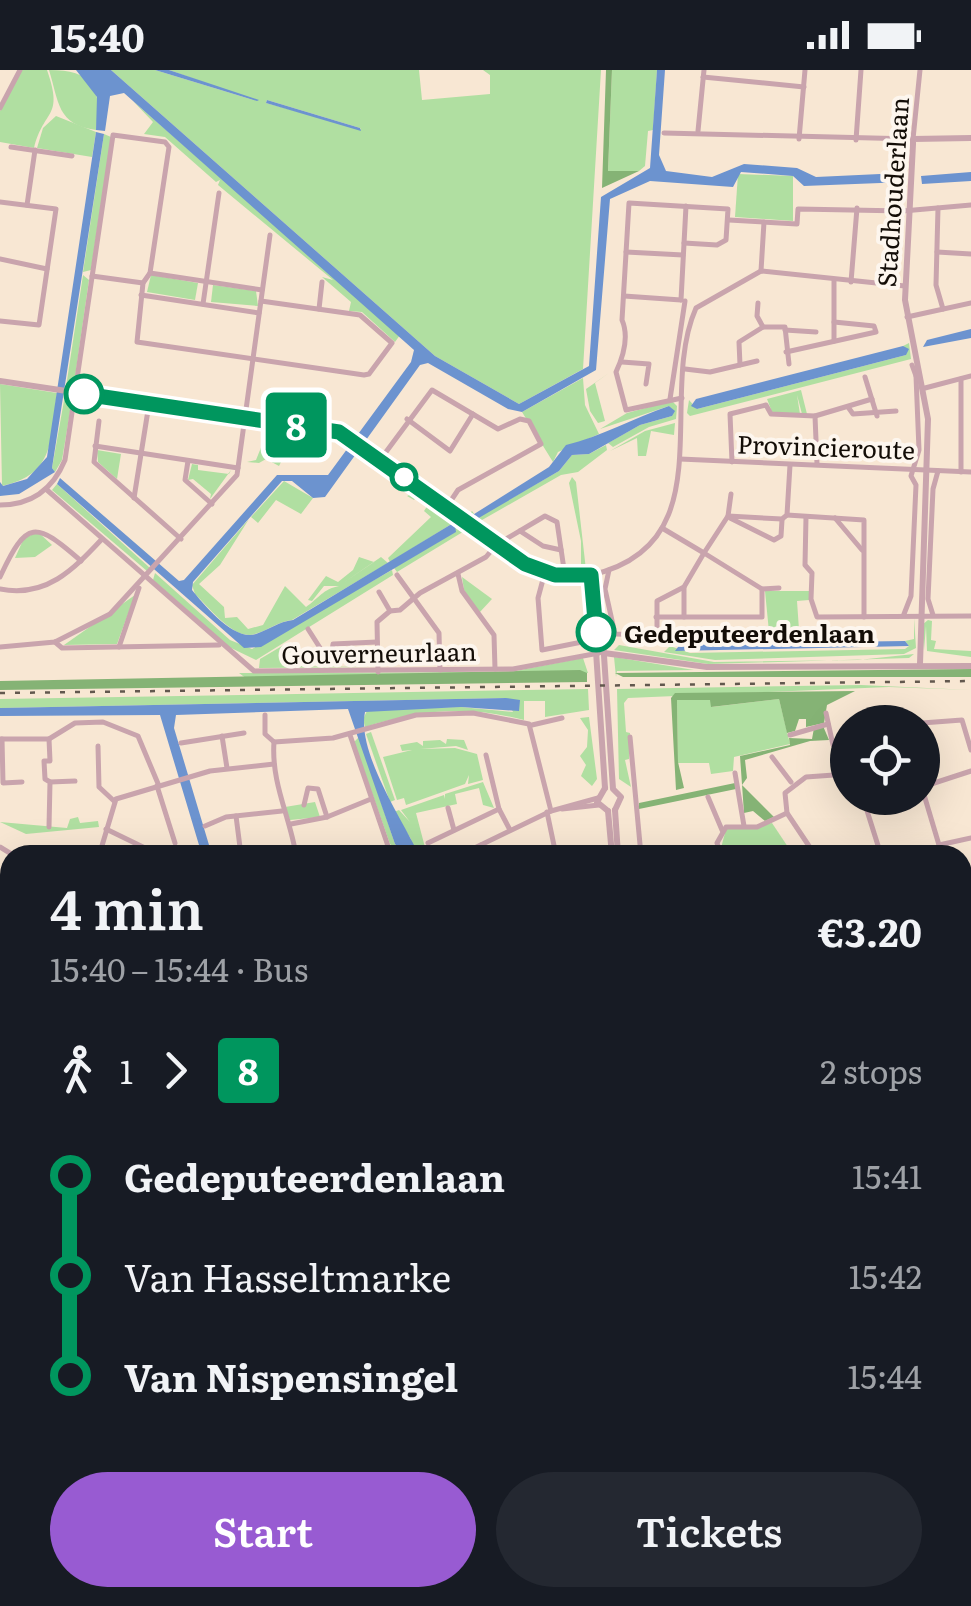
<!DOCTYPE html>
<meta charset="utf-8">
<style>
:root{--surface:#171b24;--page:#242831;--text:#f1f3f6;--muted:#9ea1a6;--accent:#985bd2}
body{margin:0;font-family:Literata,serif;background:var(--page);color:var(--text);height:100vh;display:flex;flex-direction:column;font-size:38px;white-space:nowrap}
*{box-sizing:border-box;margin:0}
p{font-size:32px;color:var(--muted)}
.icon{flex:none;width:55px;height:55px;fill:none;stroke:currentColor;stroke-width:2;stroke-linecap:round;stroke-linejoin:round}
.map{position:relative;flex:1;overflow:hidden}
.panel{position:absolute;left:0px;top:775px;width:972px;height:762px;display:flex;flex-direction:column;background:var(--surface);border-radius:30px 30px 0 0;box-shadow:0 10px 40px #0002}
.panel>*{flex:none}
.badge{padding:0 20px;border-radius:8px;font-size:35px;line-height:65px}
.buttons{position:absolute;left:830px;top:635px;display:grid;gap:20px}
.buttons a{display:grid;place-items:center;width:110px;height:110px;border-radius:50%;background:var(--surface);box-shadow:0 10px 40px #0002;font-size:50px}
.map>.badge{position:absolute;translate:-50% -50%;box-shadow:0 0 0 5px #fff}
.legs{display:flex;align-items:center;gap:15px;height:110px;padding:0 50px;font-size:32px}
.legs p{margin-inline-start:auto}
.summary{display:flex;align-items:center;justify-content:space-between;height:170px;padding:0 50px}
h1{font-size:55px;font-weight:600;line-height:75px}
.action{display:flex;gap:20px;margin-top:auto;padding:20px 50px}
.action a{flex:1;height:115px;border-radius:60px;background:var(--accent);color:#fff;font-size:40px;font-weight:600;line-height:115px;text-align:center}
.action a+a{background:var(--page);color:var(--text)}
ul{padding:0 50px;list-style:none}
li{display:flex;align-items:center;gap:35px;height:100px;font-size:38px}
li i{display:grid;place-items:center;width:15px;height:100%;margin:0 12px;background:currentColor}
li i::after{content:'';width:25px;height:25px;margin:-12px;border:8px solid;border-radius:50%;background:var(--surface)}
li p{margin-inline-start:auto}
li:first-child i{background:linear-gradient(#0000 50%,currentColor 0)}
li:last-child i{background:linear-gradient(currentColor 50%,#0000 0)}
.status{display:flex;justify-content:space-between;align-items:center;height:70px;padding:0 50px;background:var(--surface);direction:ltr}
.status svg{height:28px;fill:currentColor}
.map>svg:first-child{display:block}
.green{fill:#b0dfa1;fill-rule:evenodd}
.forest{fill:#85b375}
.water{fill:#6c93cf}
.lines{fill:none;stroke-linecap:round;stroke-linejoin:round}
.minor{stroke:#c9a4ad;stroke-width:5}
.tertiary{stroke:#c9a4ad;stroke-width:6}
.secondary{stroke:#b6818f;stroke-width:6}
.rail{stroke:#62584e;stroke-width:2.5;stroke-dasharray:5 10;stroke-linecap:butt}
.line-1-casing{stroke:#fff;stroke-width:22}
.line-1{stroke:#00965e;stroke-width:15}
.stop-1-dot{fill:#fff;stroke:#00965e;stroke-width:5}
.labels{text-anchor:middle;dominant-baseline:central;stroke-width:8;stroke-linejoin:round;paint-order:stroke}
.street-label{font-size:25px;fill:#130d07;stroke:#fdf6ee}
.stop-label{font-size:25px;font-weight:bold;fill:#130d07;stroke:#fdf6ee;text-anchor:start}
</style>
<div class="status"><b>15:40</b><svg viewBox="0 0 49 12"><path d="M0 12V9h3v3zM5 12V6h3v6zM10 12V3h3v9zM15 12V0h3v12zM26 1h20v11H26zM47 4h2v5h-2z"/></svg></div>
<div class="map">
<svg width="971" height="1536" viewBox="0 0 971 1536">
<rect width="100%" height="100%" fill="#f8e7d3"/>
<g class="green">
<path d="M22,0h25c17,49 -3,38 -13,78l-34,-6v-31z"/>
<path d="M49,0c43,0 54,17 47,60 -39,-5 -37,-28 -47,-60z"/>
<path d="M111,0h44l102,31 -88,-31h250l3,30 68,-6v-19l-7,-5h118l-18,299 -64,35 -84,-48zM267,30l93,28 1,1 -95,-26z"/>
<polygon points="612,0 657,0 653,60 648,61 645,96 639,101 608,102"/>
<polygon points="133,31 400,265 395,272 362,242 349,241 351,232 322,207 333,210 218,115 220,110 216,112 165,67 144,64 153,52"/>
<polygon points="56,46 96,62 92,87 37,78 43,58"/>
<polygon points="104,64 111,67 91,200 83,202"/>
<polygon points="738,104 793,106 793,151 735,147"/>
<polygon points="83,205 89,210 74,314 66,317"/>
<polygon points="151,205 198,213 195,230 147,222"/>
<polygon points="213,215 256,221 258,236 211,232"/>
<polygon points="909,273 911,289 690,346 687,343 689,330 697,339 906,285 903,276"/>
<polygon points="609,303 595,313 605,351 598,353 590,341 586,319"/>
<polygon points="583,308 585,335 599,364 558,382 553,392 522,342"/>
<path d="M0,314l57,9c-7,46 -1,81 -55,93z"/>
<polygon points="801,320 807,344 802,344 797,325 800,344 772,342 767,329"/>
<polygon points="65,325 72,330 62,390 55,402 52,398"/>
<polygon points="672,331 677,336 676,349 649,357 613,377 608,373 640,355 672,346 673,340 669,336 600,359 627,343"/>
<polygon points="675,353 674,365 651,361 646,386 638,386 637,368 610,381 645,361"/>
<polygon points="262,375 278,375 280,382 286,382 279,396 266,389 259,393 247,392 256,390"/>
<polygon points="606,375 607,380 578,402 561,405 475,454 466,447 472,441 477,448 559,401 572,385 589,384"/>
<polygon points="97,380 121,384 117,409 98,392"/>
<polygon points="192,394 198,395 198,400 229,404 231,400 210,429 211,424 193,409 188,410"/>
<polygon points="572,407 576,412 586,500 581,501 581,471 569,413"/>
<polygon points="284,411 313,428 301,444 276,430 258,453 251,447"/>
<polygon points="407,413 466,460 397,502 394,498 455,462 450,455 390,492 388,488 431,447 424,441 428,435 418,426 414,430 407,426 412,424"/>
<polygon points="57,414 150,498 147,501 52,420"/>
<path d="M249,449l-29,46 -21,19 25,23 1,11 12,-1 11,12 15,-4 22,-39 21,21c13,-9 17,-18 33,-21h-15l-12,15 -4,-1 18,-24 12,6 15,-12 6,-13 15,5 -34,23 41,-28 7,6 -96,57c-15,2 -23,10 -37,14 -21,7 -46,-27 -60,-40l-3,-9z"/>
<polygon points="38,462 52,475 35,487 15,488 24,468"/>
<polygon points="392,500 393,505 256,590 229,577 153,510 155,503 230,570 252,579"/>
<polygon points="462,507 492,529 479,543 464,520"/>
<polygon points="765,521 809,521 809,530 797,531 800,574 770,572"/>
<polygon points="135,525 117,574 64,575"/>
<polygon points="914,548 916,578 904,584 715,590 664,582 670,576 690,583 905,579 909,576 905,571 914,569"/>
<polygon points="928,550 932,551 931,570 936,571 934,579 971,581 971,587 927,581 926,556 924,580 922,555"/>
<polygon points="287,573 303,594 281,596 375,597 259,598 260,589"/>
<polygon points="619,575 714,592 858,590 914,584 909,588 708,594 614,580"/>
<polygon points="614,587 694,600 617,601 616,607"/>
<polygon points="583,588 588,603 247,609 239,603 510,602"/>
<polygon points="861,615 971,620 889,617 628,628 624,633 626,662 630,663 629,689 625,690 631,717 619,709 617,619"/>
<path d="M588,619l1,21 -44,7v-16h-21v19c-58,-15 -104,-10 -159,7l-2,-8 5,-10 93,-2 52,5 -7,-14 -506,10v-9z"/>
<polygon points="779,629 790,674 734,687 733,701 711,704 709,693 678,693 677,630 711,630 712,637"/>
<polygon points="589,647 597,709 592,716 581,706 586,695 580,686 587,677 588,660 580,648"/>
<polygon points="371,662 395,730 390,732 366,664"/>
<polygon points="359,667 395,774 406,785 390,774 354,672"/>
<polygon points="447,669 464,670 468,680 456,676 420,679 455,678 477,684 483,710 468,714 469,705 465,714 406,735 404,728 397,730 383,687 412,680 402,681 400,675 417,672 423,676 423,671 440,670 446,674"/>
<polygon points="483,712 494,738 483,735 479,718 455,724 457,734 416,743 427,785 413,785 411,769 394,742 399,740 410,752 401,740 444,725 445,729 445,724"/>
<polygon points="315,732 320,747 290,750 285,737"/>
<polygon points="78,747 80,753 98,751 99,757 26,764 0,752 67,758 70,749"/>
<polygon points="772,753 788,777 754,785 725,785 721,778 726,759"/>
<polygon points="0,988 10,994 10,1169 0,1174"/>
<polygon points="0,1373 10,1373 10,1425 0,1423"/>
<polygon points="10,1455 10,1528 95,1528 92,1536 0,1536 0,1459"/>
<polygon points="515,1528 560,1528 560,1533 516,1536"/>
</g>
<g class="forest">
<polygon points="606,0 612,0 608,101 639,101 602,118"/>
<polygon points="971,599 971,607 623,607 615,603"/>
<polygon points="580,600 587,603 587,612 0,620 0,611"/>
<polygon points="855,621 827,635 824,653 806,657 806,649 799,649 795,661 787,663 779,629 711,637 710,630 677,630 678,692 684,718 676,720 671,628 675,623"/>
<polygon points="823,656 829,670 810,671 745,690 747,708 742,715 774,747 765,751 753,741 744,743 740,686 790,675 789,668 812,669 814,658"/>
<polygon points="735,713 736,719 639,739 639,733"/>
<polygon points="0,1324 10,1329 10,1373 0,1373"/>
<polygon points="95,1528 242,1528 241,1536 92,1536"/>
</g>
<g class="water">
<path d="M76,0h35l324,286 84,48 70,-38 12,-169 49,-29 7,-98h8l-6,85 7,16 46,6 32,-13 53,4 19,9 64,-3 26,8 -102,4 -11,-10 -52,-4 -8,15 -83,-6 -40,18 -14,171 -74,42 -14,-3 -80,-46 -8,2 -95,132 -12,1 -21,-17h-10l-89,101 -1,8c12,15 43,52 64,44 14,-5 22,-12 37,-14l157,-95h5l1,7 -195,115 -17,1 -187,-164 3,-6 119,103 5,-1 93,-105h51l83,-113 3,-12 -290,-257 -14,3 -5,35 -9,-1 1,-33z"/>
<polygon points="155,0 169,0 259,30 257,31"/>
<polygon points="267,30 360,58 361,61 266,33"/>
<polygon points="96,62 104,64 52,398 55,402 19,424 0,426 0,412 3,416 27,409 47,387"/>
<polygon points="971,102 971,111 922,114 921,106"/>
<polygon points="971,259 971,268 923,277 927,270"/>
<polygon points="903,276 909,279 906,285 697,339 691,336 696,329"/>
<path d="M669,336l6,5 -3,5 -32,9 -51,29 -17,1 -13,16 -82,48 -6,-3 78,-49 17,-22c34,-8 68,-27 103,-39z"/>
<polygon points="684,569 696,574 905,571 909,576 675,581"/>
<path d="M506,628l14,2 -1,11 -58,-4 -96,5c-8,38 33,101 49,133l-1,10h-7l-11,-11 -47,-135 -172,6 -2,13 38,127h-10l-42,-140 -160,1v-8z"/>
</g>
<g class="lines">
<g class="minor">
<polyline points="703,7 804,17"/>
<polyline points="0,38 20,0"/>
<polyline points="698,61 704,0"/>
<polyline points="664,63 913,69 920,0"/>
<polyline points="799,69 805,0"/>
<polyline points="856,70 861,0"/>
<polyline points="11,77 72,86"/>
<polyline points="0,132 56,139 39,255 0,251"/>
<polyline points="27,135 35,80"/>
<polyline points="938,138 936,215 943,239"/>
<polyline points="729,150 797,154 798,139 903,141 971,135"/>
<polyline points="626,182 683,185"/>
<polyline points="937,182 971,184"/>
<polyline points="0,189 47,199"/>
<polyline points="761,201 764,152"/>
<polyline points="150,203 262,220"/>
<polyline points="92,206 143,213"/>
<polyline points="834,211 834,271"/>
<polyline points="851,212 857,138"/>
<polyline points="141,225 259,243"/>
<polyline points="624,226 681,230"/>
<polyline points="681,230 686,136"/>
<polyline points="758,233 757,246 763,257"/>
<polyline points="203,234 219,123"/>
<polyline points="319,239 322,212"/>
<polyline points="907,247 971,233"/>
<polyline points="785,260 816,262"/>
<polyline points="786,282 876,262 874,256 834,252"/>
<polyline points="622,292 649,294 646,314"/>
<polyline points="740,295 739,272 763,257 785,257 789,294"/>
<polyline points="912,295 916,306"/>
<polyline points="685,299 710,302 757,291"/>
<polyline points="865,307 877,346"/>
<polyline points="925,318 971,306"/>
<path d="M682,328l-56,12 -10,-38c7,-15 13,-36 6,-52l7,-117 99,6 -2,31 -9,5 -33,-2"/>
<polyline points="670,329 685,231"/>
<polyline points="848,337 853,344 896,341"/>
<polyline points="815,346 872,329"/>
<polyline points="407,349 450,381 473,344"/>
<polyline points="99,351 94,392 181,469"/>
<polyline points="95,376 238,398"/>
<polyline points="680,389 971,402"/>
<polyline points="380,390 432,320 498,359 520,349 529,351 541,374 458,420 446,438"/>
<polyline points="188,391 185,410 212,434"/>
<polyline points="732,392 730,344 766,335 771,344 815,346 817,394"/>
<polyline points="961,402 961,309"/>
<polyline points="47,420 254,601 513,599 599,583"/>
<polyline points="134,428 149,334"/>
<path d="M0,435c32,0 53,-16 65,-45l48,-325 52,7 4,5 -19,126 -7,10 -6,59 227,33 5,-1 23,-31 -32,-28 -99,-14"/>
<polyline points="787,445 864,450 864,547"/>
<polyline points="728,446 782,449 787,445 790,395"/>
<polyline points="806,447 805,495 812,503 811,529 817,547 971,546"/>
<polyline points="730,448 774,470 781,466 782,450"/>
<polyline points="835,448 862,480"/>
<polyline points="662,458 704,483 728,446 731,424"/>
<polyline points="520,461 543,476 561,480"/>
<polyline points="609,500 605,519 615,564 657,565"/>
<polyline points="545,502 538,528 542,580 582,572"/>
<polyline points="458,504 462,521 494,565 495,599"/>
<polyline points="397,505 439,563 440,600"/>
<path d="M591,505c135,-30 65,-177 105,-267l65,-37 144,15"/>
<path d="M0,507c27,-58 35,-56 81,-16"/>
<polyline points="684,517 684,547"/>
<path d="M0,519c46,9 73,-19 102,-50"/>
<polyline points="390,541 400,540 420,523 486,487 496,475 545,446 557,452 565,506"/>
<polyline points="904,544 911,526 916,415 911,406 919,380 916,306 919,305"/>
<polyline points="933,545 928,529 933,419 938,401"/>
<polyline points="656,547 762,547 762,519"/>
<polyline points="308,559 322,581 330,584"/>
<polyline points="657,571 657,531 684,517 704,483 762,519 779,518"/>
<polyline points="55,572 62,578 219,575"/>
<polyline points="0,577 55,572 110,544 237,405 270,165"/>
<polyline points="119,577 139,518"/>
<polyline points="330,595 333,574 377,572"/>
<polyline points="378,602 377,552 390,541 379,522"/>
<polyline points="826,643 833,675 844,675 848,684"/>
<polyline points="265,645 265,664 274,672"/>
<polyline points="922,653 962,650 971,680"/>
<polyline points="532,655 562,648"/>
<polyline points="350,665 388,776 371,785"/>
<polyline points="790,665 828,654"/>
<polyline points="222,666 227,698"/>
<polyline points="630,667 641,785"/>
<polyline points="0,669 49,669 50,691 44,691 45,709 50,712 49,757"/>
<polyline points="2,669 3,713 22,712"/>
<polyline points="49,669 75,653 103,652 138,666 159,716"/>
<polyline points="274,672 333,668 416,645 473,643 529,654 551,741"/>
<path d="M274,672c-3,41 16,75 22,113"/>
<polyline points="181,673 244,663"/>
<polyline points="98,676 99,717 114,731"/>
<polyline points="486,685 499,739 510,760"/>
<polyline points="772,687 791,712"/>
<polyline points="735,703 744,756"/>
<polyline points="50,712 75,711"/>
<polyline points="157,716 175,773"/>
<polyline points="922,717 971,701"/>
<polyline points="922,718 942,785"/>
<polyline points="708,727 722,760"/>
<polyline points="863,728 881,785"/>
<polyline points="304,735 308,718 318,719 327,747"/>
<polyline points="448,738 454,760"/>
<polyline points="562,739 599,735"/>
<polyline points="547,742 556,785"/>
<polyline points="236,746 241,785"/>
<polyline points="291,754 327,747 371,729"/>
<polyline points="205,756 226,747 282,741"/>
<polyline points="106,759 143,777"/>
<polyline points="428,773 499,739"/>
<polyline points="481,775 486,785"/>
<polyline points="939,775 971,768"/>
<polyline points="0,777 13,785"/>
<polyline points="101,779 116,729 210,701 274,694"/>
<polyline points="84,785 100,780"/>
<polyline points="460,785 551,741 598,728"/>
<polyline points="721,785 717,773 726,757 757,757 787,743"/>
<polyline points="815,785 787,743 785,723 806,707 848,704"/>
<polyline points="10,792 10,806"/>
<polyline points="962,811 971,808"/>
<polyline points="0,829 10,819"/>
<polyline points="0,831 10,864"/>
<polyline points="962,874 968,900"/>
<polyline points="962,980 971,978"/>
<polyline points="962,996 971,994"/>
<polyline points="962,1092 971,1090"/>
<polyline points="962,1115 971,1130"/>
<polyline points="962,1221 971,1225"/>
<polyline points="962,1267 971,1252"/>
<polyline points="962,1274 966,1289 962,1302"/>
<polyline points="962,1434 971,1428"/>
<polyline points="962,1495 971,1491"/>
<polyline points="294,1528 299,1536"/>
<polyline points="343,1528 344,1536"/>
<polyline points="430,1528 432,1536"/>
<polyline points="562,1528 562,1536"/>
<polyline points="609,1528 609,1536"/>
<polyline points="676,1528 678,1536"/>
<polyline points="850,1528 853,1536"/>
<polyline points="243,1536 244,1528"/>
<polyline points="374,1536 388,1528"/>
<polyline points="874,1536 893,1528"/>
</g>
<g class="tertiary">
<polyline points="0,311 339,362 525,495 555,505 591,505 605,718"/>
<polyline points="595,533 603,571 613,719 621,727 615,740"/>
<polyline points="604,583 707,597 971,596"/>
<polyline points="920,594 928,349 905,230 913,74 913,69 971,68"/>
<polyline points="605,718 597,732 608,741"/>
<polyline points="615,740 618,785"/>
<polyline points="608,741 612,785"/>
<polyline points="0,943 10,989"/>
<polyline points="962,989 971,987"/>
</g>
<g class="secondary">
<polyline points="0,1251 10,1249"/>
<polyline points="777,1528 780,1536"/>
<polyline points="789,1528 793,1536"/>
</g>
<polyline class="rail" points="0,623 971,611"/>
</g>
<g class="lines">
<g class="line-1-casing">
<polyline id="line-1" points="84,324 339,362 525,494 555,505 591,505 596,562"/>
</g>
<use href="#line-1" class="line-1"/>
</g>
<g class="stop-1-dot">
<circle cx="84" cy="324" r="18"/>
<circle cx="404" cy="407" r="12"/>
<circle cx="596" cy="562" r="18"/>
</g>
<g class="labels">
<g class="street-label">
<text transform="translate(892 122) rotate(-86)">Stadhouderlaan</text>
<text transform="translate(826 376) rotate(2)">Provincieroute</text>
<text transform="translate(379 582) rotate(-1)">Gouverneurlaan</text>
</g>
<g class="stop-label">
<text x="624" y="562">Gedeputeerdenlaan</text>
</g>
</g>
</svg>
<div class="buttons">
<a><svg class="icon" aria-label="locate" viewBox="0 0 24 24"><circle cx="12" cy="12" r="6"/><path d="M12 2v4M12 18v4M2 12h4M18 12h4"/></svg></a>
</div>
<b class="badge" style="left:296px;top:355px;background:#00965e;color:#fff">8</b>
<section class="panel">
<div class="summary"><div><h1>4 min</h1><p>15:40 – 15:44 · Bus</p></div><b>€3.20</b></div>
<div class="legs"><svg class="icon" aria-label="walk" viewBox="0 0 24 24"><circle cx="13" cy="4" r="2"/><path d="M13 8l-2 6 4 7M11 14l-3 7M7 12l3-4h3l4 4"/></svg>1<svg class="icon" aria-label="forward" viewBox="0 0 24 24"><path d="M9 5l7 7-7 7"/></svg><b class="badge" style="background:#00965e;color:#fff">8</b><p>2 stops</p></div>
<ul>
<li><i style="color:#00965e"></i><b>Gedeputeerdenlaan</b><p>15:41</p></li>
<li><i style="color:#00965e"></i><span>Van Hasseltmarke</span><p>15:42</p></li>
<li><i style="color:#00965e"></i><b>Van Nispensingel</b><p>15:44</p></li>
</ul>
<div class="action"><a>Start</a><a>Tickets</a></div>
</section>
</div>
